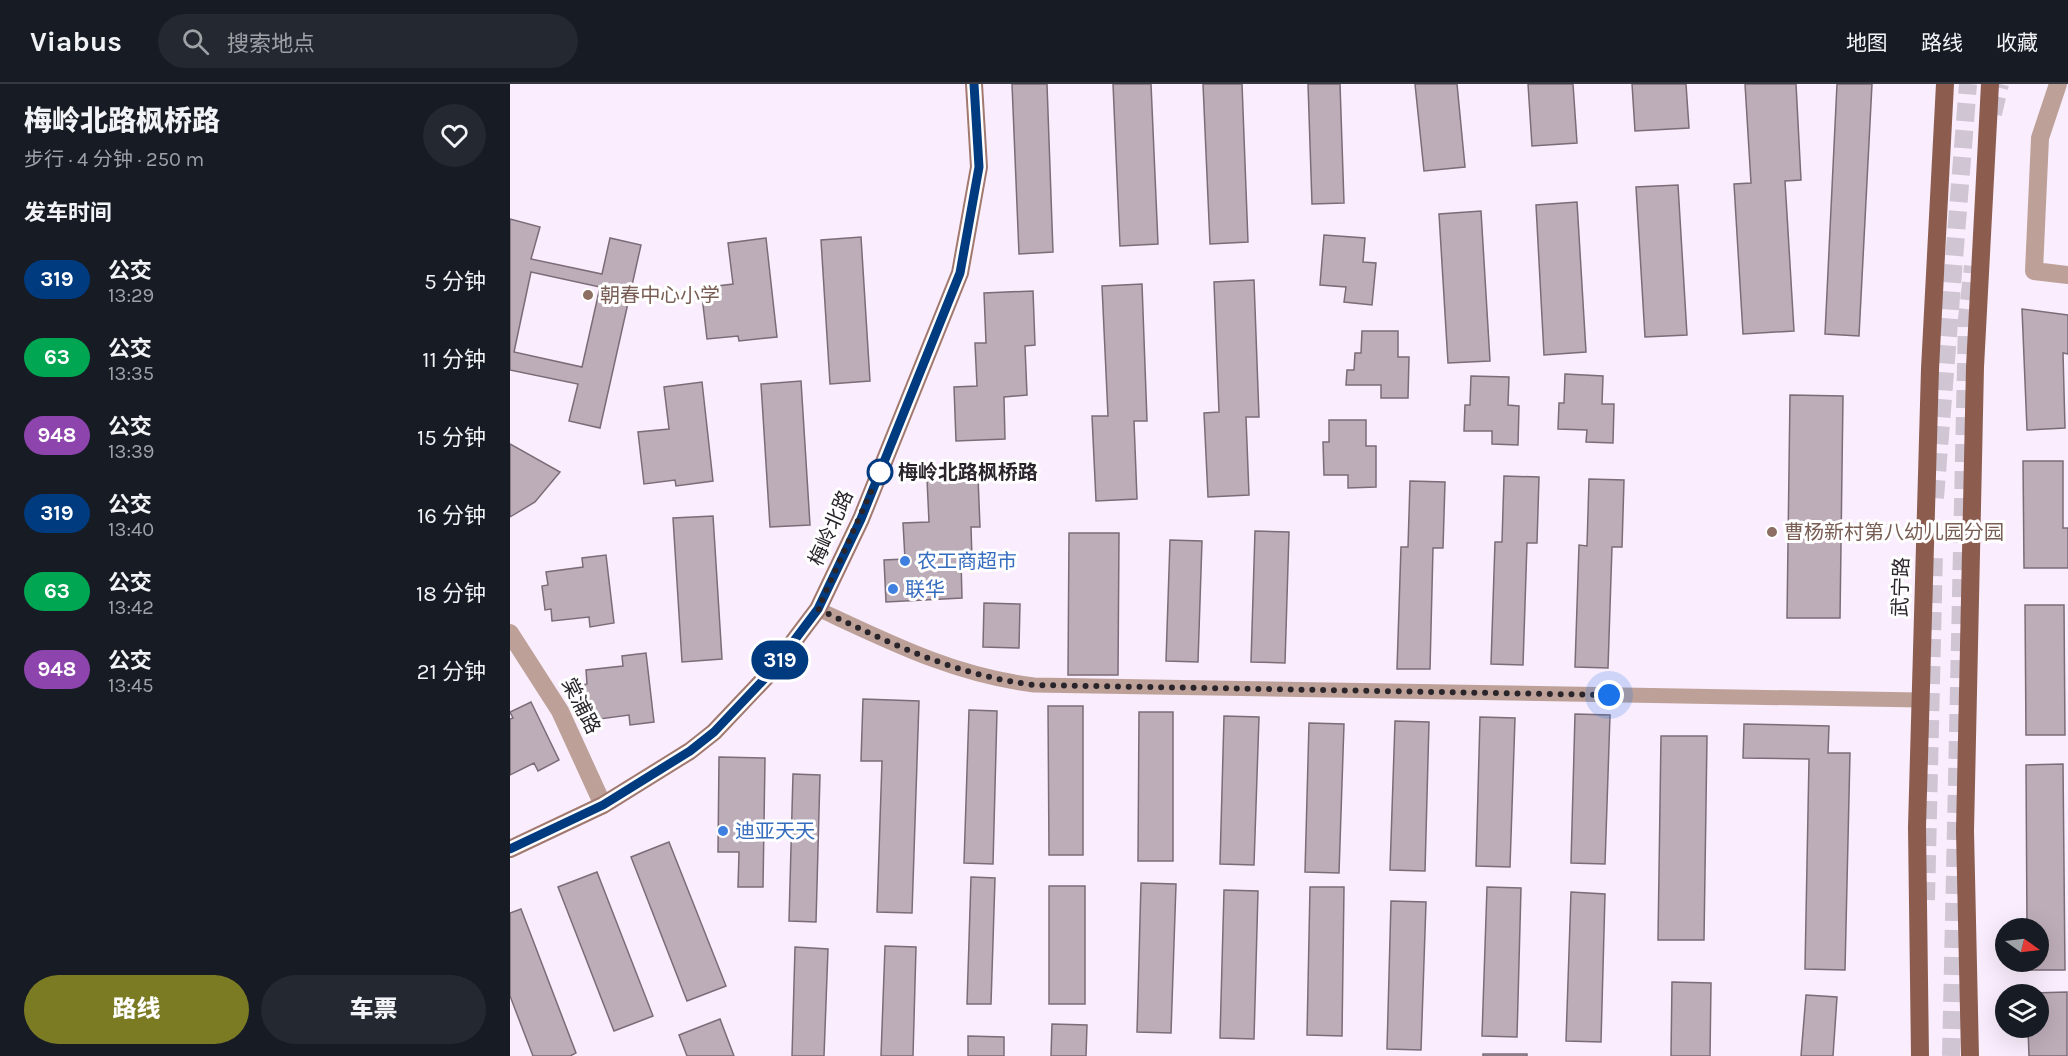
<!DOCTYPE html>
<html lang="zh">
<meta charset="utf-8">
<style>
:root{--surface:#171b24;--page:#242831;--text:#f1f3f6;--muted:#9ea1a6;--line:#363941;--accent:#7b7b23}
body{margin:0;font-family:Karla,"Noto Sans SC",sans-serif;background:var(--page);color:var(--text);height:100vh;display:flex;flex-direction:column;font-size:22px;white-space:nowrap}
*{box-sizing:border-box;margin:0}
p{font-size:20px;color:var(--muted)}
.icon{flex:none;width:33px;height:33px;fill:none;stroke:currentColor;stroke-width:2;stroke-linecap:round;stroke-linejoin:round}
.map{position:relative;flex:1;overflow:hidden}
.drawer{display:flex;flex-direction:column;background:var(--surface);width:510px}
.drawer>*{flex:none}
.badge{padding:0 12px;border-radius:20px;font-size:21px;line-height:39px}
.needle{width:39px;rotate:104deg}
.fabs{position:absolute;left:1485px;top:834px;display:grid;gap:12px}
.fabs a{display:grid;place-items:center;width:54px;height:54px;border-radius:50%;background:var(--surface);box-shadow:0 6px 24px #0002;font-size:30px}
.you{position:absolute;width:30px;height:30px;margin:-15px;border:4px solid #fff;border-radius:50%;background:#1a73e8;box-shadow:0 0 0 9px #1a73e833}
.map>.badge{position:absolute;translate:-50% -50%;box-shadow:0 0 0 3px #fff}
h2{padding:0 24px;font-size:22px;line-height:54px}
.round{display:grid;place-items:center;flex:none;width:63px;height:63px;border-radius:32px;background:var(--page)}
.summary{display:flex;align-items:center;justify-content:space-between;height:102px;padding:0 24px}
h1{font-size:28px;font-weight:800;line-height:45px}
.cta{display:flex;gap:12px;margin-top:auto;padding:12px 24px}
.cta a{flex:1;height:69px;border-radius:36px;background:var(--accent);color:#fff;font-size:24px;font-weight:800;line-height:69px;text-align:center}
.cta a+a{background:var(--page);color:var(--text)}
ul{padding:0;list-style:none}
li{display:flex;align-items:center;gap:18px;height:78px;padding:0 24px}
li div{flex:1}
li b{display:block;font-size:22px}
li em{font-style:normal}
li .badge{min-width:66px;font-weight:700;text-align:center}
header{display:flex;align-items:center;gap:36px;box-sizing:border-box;height:84px;padding:0 30px;background:var(--surface);border-bottom:2px solid var(--line)}
header strong{font-size:28px}
nav{display:flex;gap:33px;margin-inline-start:auto;font-size:21px}
.search{width:420px;height:54px;background:var(--page);display:flex;align-items:center;gap:15px;box-sizing:border-box;padding:0 21px;border-radius:33px;color:var(--muted);font-size:22px}
main{display:flex;flex:1;min-height:0}
.map>svg:first-child{display:block}
.building{fill:#bdadb9;stroke:#7b6c77;stroke-width:1.5;fill-rule:evenodd}
.lines{fill:none;stroke-linecap:round;stroke-linejoin:round}
.highway-tunnel{stroke:#d0c5d3;stroke-width:18;stroke-dasharray:18 9;stroke-linecap:butt}
.lane{stroke:#bda199;stroke-width:15}
.street{stroke:#bda199;stroke-width:18}
.secondary{stroke:#a1796e;stroke-width:18}
.primary{stroke:#8c5d4f;stroke-width:18}
.line-casing{stroke:#fff;stroke-width:14}
.line{stroke:#003b80;stroke-width:9}
.walk{stroke:#2a252b;stroke-width:6;stroke-dasharray:0 10.8}
.education-dot{fill:#8d6e63;stroke:#fff;stroke-width:2}
.stop-dot{fill:#fff;stroke:#003b80;stroke-width:3}
.shop-dot{fill:#3f7fe0;stroke:#fff;stroke-width:2}
.labels{text-anchor:middle;dominant-baseline:central;stroke-width:6;stroke-linejoin:round;paint-order:stroke}
.education-label{font-size:20px;fill:#785e54;stroke:#fff;text-anchor:start}
.stop-label{font-size:20px;font-weight:bold;fill:#2a252b;stroke:#fff;text-anchor:start}
.street-label{font-size:20px;fill:#2a252b;stroke:#fff}
.shop-label{font-size:20px;fill:#366cbe;stroke:#fff;text-anchor:start}
</style>
<header>
<strong>Viabus</strong>
<div class="search"><svg class="icon" aria-label="search" viewBox="0 0 24 24"><circle cx="10" cy="10" r="6"/><path d="M15 15l6 6"/></svg>搜索地点</div>
<nav><a>地图</a><a>路线</a><a>收藏</a></nav>
</header>
<main>
<section class="drawer">
<div class="summary"><div><h1>梅岭北路枫桥路</h1><p>步行 · 4 分钟 · 250 m</p></div><a class="round"><svg class="icon" aria-label="heart" viewBox="0 0 24 24"><path d="M12 20l-8-8c-3-5 5-10 8-4 3-6 11-1 8 4z"/></svg></a></div>
<h2>发车时间</h2>
<ul>
<li><span class="badge" style="background:#003b80;color:#fff">319</span><div><b>公交</b><p>13:29</p></div><em>5 分钟</em></li>
<li><span class="badge" style="background:#00a651;color:#fff">63</span><div><b>公交</b><p>13:35</p></div><em>11 分钟</em></li>
<li><span class="badge" style="background:#8e44ad;color:#fff">948</span><div><b>公交</b><p>13:39</p></div><em>15 分钟</em></li>
<li><span class="badge" style="background:#003b80;color:#fff">319</span><div><b>公交</b><p>13:40</p></div><em>16 分钟</em></li>
<li><span class="badge" style="background:#00a651;color:#fff">63</span><div><b>公交</b><p>13:42</p></div><em>18 分钟</em></li>
<li><span class="badge" style="background:#8e44ad;color:#fff">948</span><div><b>公交</b><p>13:45</p></div><em>21 分钟</em></li>
</ul>
<div class="cta"><a>路线</a><a>车票</a></div>
</section>
<div class="map">
<svg width="1558" height="972" viewBox="0 0 1558 972">
<rect width="100%" height="100%" fill="#faedfd"/>
<g class="building">
<polygon points="502,0 537,0 543,168 509,170"/>
<polygon points="603,0 641,0 648,160 610,162"/>
<polygon points="693,0 732,0 738,158 700,160"/>
<polygon points="798,0 830,0 834,119 802,120"/>
<polygon points="905,0 947,0 955,83 914,87"/>
<polygon points="1018,0 1063,0 1067,59 1022,62"/>
<polygon points="1122,0 1176,0 1179,44 1125,47"/>
<polygon points="1235,0 1286,0 1291,96 1275,97 1284,247 1233,250 1224,100 1241,99"/>
<polygon points="1327,0 1362,0 1349,252 1315,250"/>
<polygon points="1168,101 1177,251 1135,253 1126,103"/>
<polygon points="1067,118 1076,268 1034,271 1026,121"/>
<polygon points="971,127 980,277 938,279 929,130"/>
<path d="M0,135l30,8 -9,32 71,15 8,-36 31,7 -41,183 -31,-7 9,-37 -68,-14zM21,188l69,15 -18,80 -68,-15z"/>
<polygon points="814,151 855,154 853,178 866,179 862,221 834,218 836,203 810,201"/>
<polygon points="351,153 360,297 320,300 311,156"/>
<polygon points="256,154 267,253 229,257 228,252 197,255 191,204 223,200 218,159"/>
<polygon points="744,196 749,333 736,333 739,411 698,413 694,329 709,328 704,198"/>
<polygon points="632,200 637,337 624,337 627,415 586,417 582,332 598,332 592,202"/>
<polygon points="523,207 525,261 515,262 517,311 494,313 495,355 446,357 444,303 467,302 465,259 476,259 474,209"/>
<polygon points="1512,225 1558,231 1558,270 1553,269 1555,344 1517,346"/>
<polygon points="852,247 888,247 888,273 899,273 898,314 871,314 871,301 836,301 837,286 844,286 845,269 851,269"/>
<polygon points="1055,290 1093,292 1092,320 1104,320 1103,359 1076,358 1077,346 1048,345 1049,319 1054,319"/>
<polygon points="961,292 999,293 998,321 1009,322 1008,361 982,360 982,347 954,347 955,321 960,321"/>
<polygon points="291,297 300,441 260,443 251,300"/>
<polygon points="192,298 203,397 166,402 165,396 134,400 128,348 159,345 154,303"/>
<polygon points="1280,311 1333,312 1330,534 1277,534"/>
<polygon points="819,336 856,336 856,362 866,362 866,403 838,404 838,391 814,391 813,358 819,358"/>
<polygon points="0,360 50,388 25,418 0,433"/>
<polygon points="1513,377 1553,377 1553,444 1558,444 1558,484 1514,484"/>
<polygon points="994,392 1029,393 1027,459 1017,459 1013,581 981,580 985,458 992,458"/>
<polygon points="468,393 470,443 461,443 462,475 451,476 452,514 376,518 374,476 395,475 393,439 419,438 417,395"/>
<polygon points="1079,395 1114,396 1112,463 1102,463 1098,584 1065,583 1069,461 1077,462"/>
<polygon points="900,397 935,398 933,464 923,464 920,585 887,585 891,463 898,463"/>
<polygon points="203,432 212,575 172,578 163,434"/>
<polygon points="745,447 779,448 775,579 741,578"/>
<polygon points="559,449 609,449 608,591 558,591"/>
<polygon points="660,456 692,457 688,578 656,577"/>
<polygon points="96,471 104,539 80,543 79,533 42,537 41,525 35,526 32,502 38,501 36,488 73,483 72,474"/>
<polygon points="474,519 510,520 509,564 473,563"/>
<polygon points="1515,521 1554,521 1555,651 1516,651"/>
<polygon points="136,569 144,638 120,641 119,631 82,636 80,624 75,625 72,601 77,600 76,586 113,582 112,572"/>
<polygon points="353,615 409,617 402,829 367,828 372,677 351,677"/>
<polygon points="21,618 49,676 28,687 24,679 0,691 0,635 3,634 0,628"/>
<polygon points="538,622 573,622 573,771 539,771"/>
<polygon points="459,626 487,627 483,780 454,779"/>
<polygon points="629,628 663,628 663,777 628,777"/>
<polygon points="1065,630 1100,631 1095,780 1061,779"/>
<polygon points="714,632 749,633 744,781 710,780"/>
<polygon points="970,633 1005,634 1000,783 966,782"/>
<polygon points="885,637 919,638 915,787 880,786"/>
<polygon points="799,639 834,640 829,789 795,788"/>
<polygon points="1234,640 1319,642 1318,669 1340,669 1335,886 1295,885 1299,675 1233,674"/>
<polygon points="1151,652 1197,652 1194,856 1148,856"/>
<polygon points="209,673 255,674 253,803 228,803 229,768 208,768"/>
<polygon points="1553,680 1555,886 1517,886 1517,878 1528,878 1528,844 1517,844 1516,681"/>
<polygon points="283,690 310,691 306,838 279,837"/>
<polygon points="159,758 216,902 177,917 121,773"/>
<polygon points="87,788 143,932 104,947 48,803"/>
<polygon points="461,793 485,794 481,920 457,920"/>
<polygon points="631,799 666,800 661,949 627,948"/>
<rect x="539" y="802" width="36" height="118"/>
<polygon points="800,803 834,803 832,952 797,951"/>
<polygon points="977,803 1011,804 1007,953 972,952"/>
<polygon points="714,806 748,807 744,955 710,954"/>
<polygon points="1061,808 1095,810 1091,958 1056,957"/>
<polygon points="881,817 916,818 911,966 877,965"/>
<polygon points="11,825 66,969 60,972 23,972 0,912 0,829"/>
<polygon points="375,862 406,863 403,972 371,972"/>
<polygon points="285,863 318,865 314,972 282,972"/>
<polygon points="1162,898 1201,899 1200,972 1161,972"/>
<polygon points="1557,908 1557,972 1519,972 1518,944 1528,944 1528,910 1518,909"/>
<polygon points="1296,911 1327,913 1323,972 1291,972"/>
<polygon points="210,935 224,972 177,972 169,951"/>
<polygon points="542,940 577,941 576,972 541,972"/>
<polygon points="458,952 494,953 494,972 458,972"/>
<rect x="973" y="970" width="44" height="2"/>
</g>
<g class="lines">
<g class="highway-tunnel">
<polyline points="1483,30 1490,0"/>
<polyline points="1425,414 1458,0"/>
<polyline points="1416,816 1424,468"/>
<polyline points="1441,972 1457,235 1463,182"/>
</g>
<path class="lane" d="M308,525c73,34 136,66 216,76l886,15"/>
<g class="street">
<polyline points="1548,0 1530,54 1524,187 1558,191"/>
<polyline points="0,549 50,627 93,721"/>
</g>
<polyline class="secondary" points="0,765 93,721 180,667 204,648 259,590 308,525 351,435 450,189 469,83 464,0"/>
<g class="primary">
<polyline points="1410,972 1407,743 1420,285 1435,0"/>
<polyline points="1460,972 1455,747 1465,283 1480,0"/>
</g>
</g>
<g class="lines">
<g class="line-casing">
<polyline id="line" points="0,765 93,721 180,667 204,648 259,590 308,525 351,435 450,189 469,83 464,0"/>
</g>
<use href="#line" class="line"/>
<path class="walk" d="M370,388l-62,137c72,34 136,66 216,76l575,10"/>
</g>
<g class="education-dot">
<circle cx="78" cy="211" r="6"/>
<circle cx="1262" cy="448" r="6"/>
</g>
<circle class="stop-dot" cx="370" cy="388" r="12"/>
<g class="shop-dot">
<circle cx="395" cy="477" r="6"/>
<circle cx="383" cy="505" r="6"/>
<circle cx="213" cy="747" r="6"/>
</g>
<g class="labels">
<g class="education-label">
<text x="90" y="211">朝春中心小学</text>
<text x="1274" y="448">曹杨新村第八幼儿园分园</text>
</g>
<g class="stop-label">
<text x="388" y="388">梅岭北路枫桥路</text>
</g>
<g class="street-label">
<text transform="translate(321 444) rotate(-66)">梅岭北路</text>
<text transform="translate(1391 503) rotate(-88)">武宁路</text>
<text transform="translate(71 622) rotate(63)">棠浦路</text>
</g>
<g class="shop-label">
<text x="407" y="477">农工商超市</text>
<text x="395" y="505">联华</text>
<text x="225" y="747">迪亚天天</text>
</g>
</g>
</svg>
<div class="fabs">
<a><svg class="needle" viewBox="-14 -14 28 28"><path d="M0-13l5 13h-10z" fill="#e53935"/><path d="M0 13l5-13h-10z" fill="#9ea1a6"/></svg></a>
<a><svg class="icon" aria-label="layers" viewBox="0 0 24 24"><path d="M12 4l9 5-9 5-9-5zM3 14l9 5 9-5"/></svg></a>
</div>
<div class="you" style="left:1099px;top:611px"></div>
<b class="badge" style="left:270px;top:576px;background:#003b80;color:#fff">319</b>
</div>
</main>
